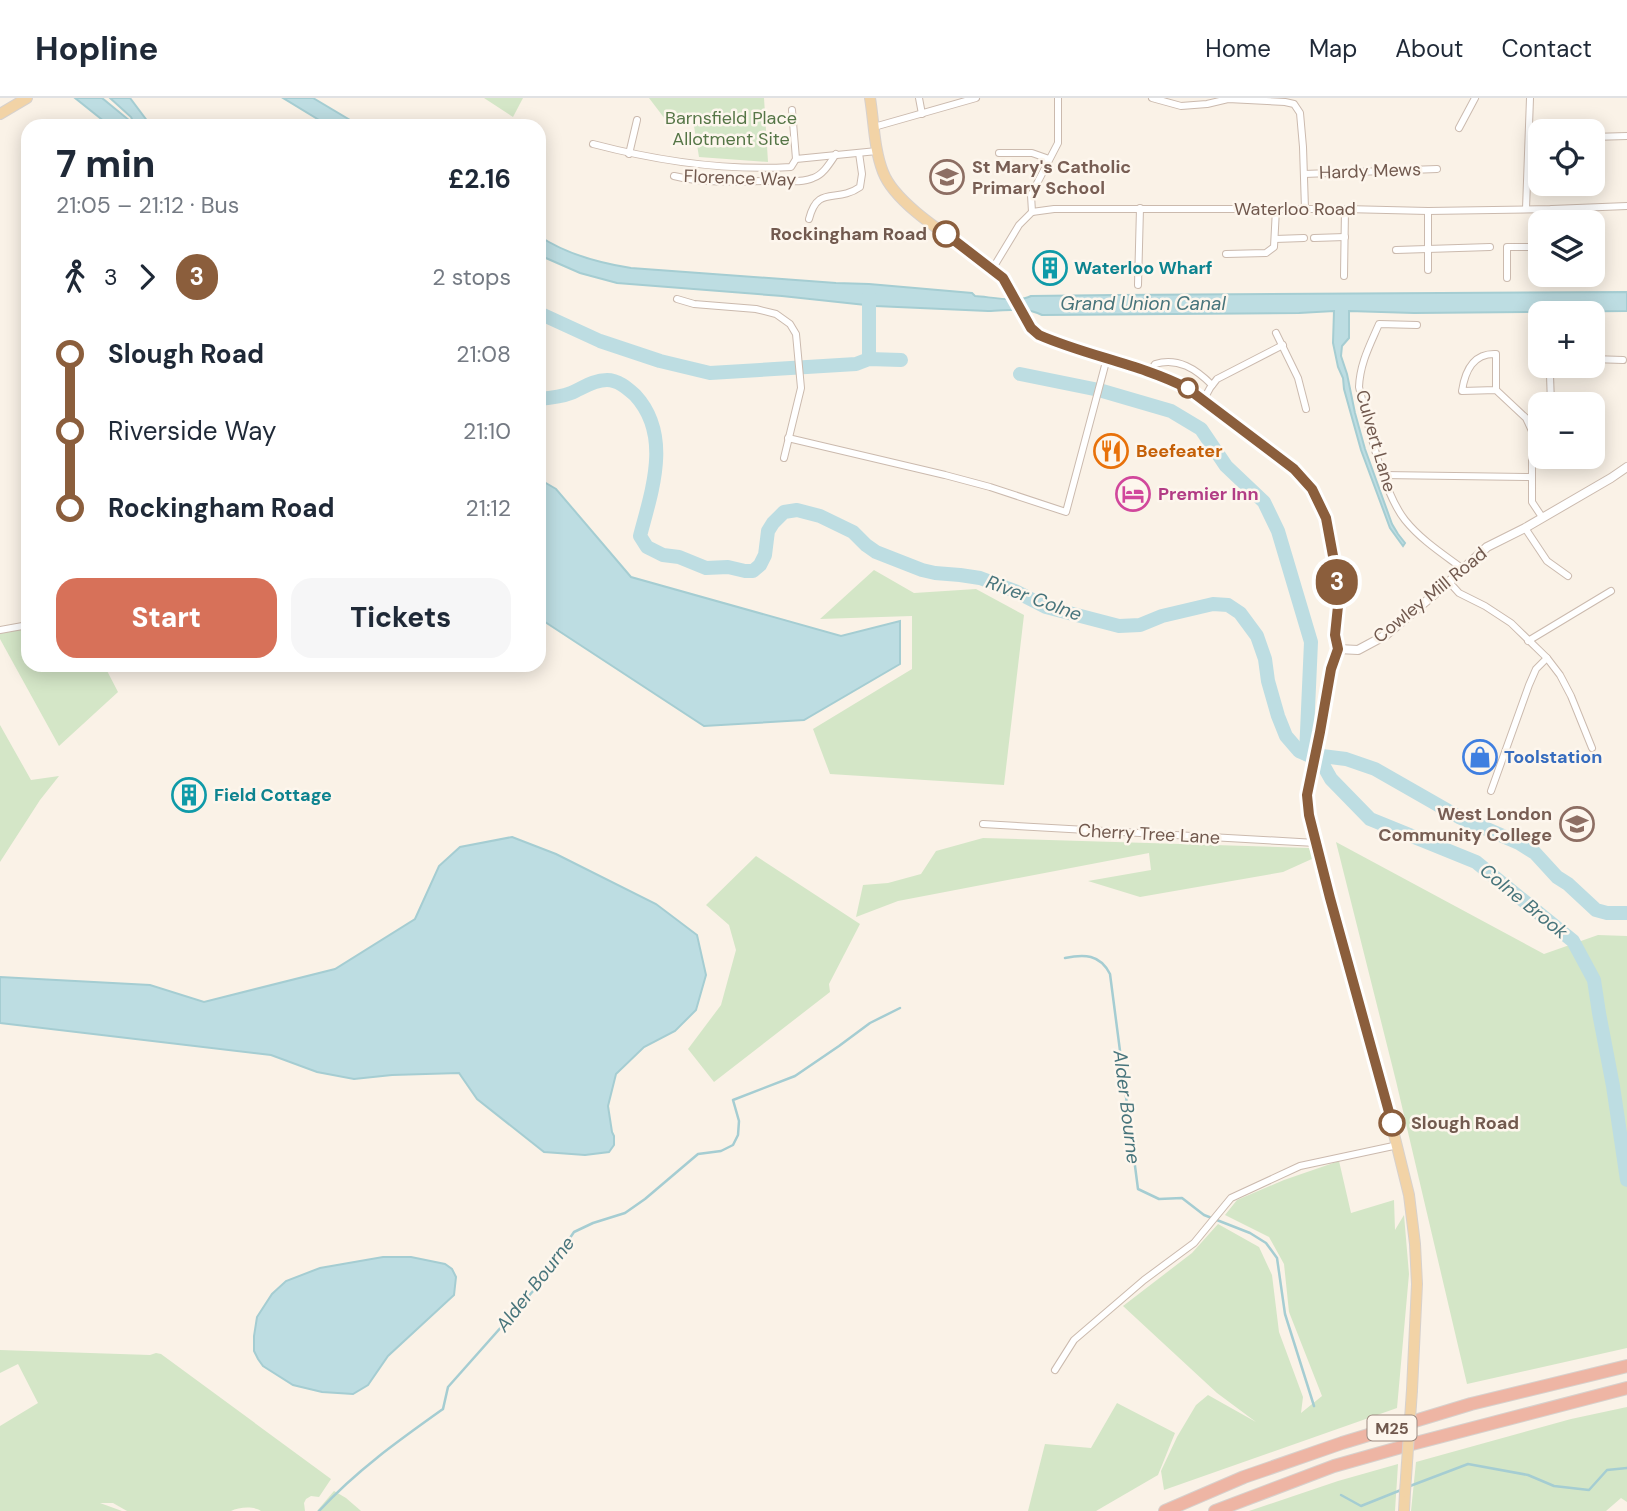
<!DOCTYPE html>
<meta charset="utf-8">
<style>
:root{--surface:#fff;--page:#f6f6f7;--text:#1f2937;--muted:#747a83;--line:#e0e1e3;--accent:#d77159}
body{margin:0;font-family:"DM Sans",sans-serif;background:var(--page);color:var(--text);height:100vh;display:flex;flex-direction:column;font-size:26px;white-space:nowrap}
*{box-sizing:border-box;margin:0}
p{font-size:23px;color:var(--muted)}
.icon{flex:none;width:38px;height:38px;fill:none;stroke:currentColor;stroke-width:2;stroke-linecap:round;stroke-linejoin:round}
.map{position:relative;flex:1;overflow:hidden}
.details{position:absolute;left:21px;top:21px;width:525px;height:553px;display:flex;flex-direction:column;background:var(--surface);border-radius:21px;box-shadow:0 4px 18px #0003}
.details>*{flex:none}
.badge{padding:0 14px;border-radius:23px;font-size:24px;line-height:46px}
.buttons{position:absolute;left:1528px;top:21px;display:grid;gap:14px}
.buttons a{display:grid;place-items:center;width:77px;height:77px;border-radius:14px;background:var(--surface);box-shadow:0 4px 18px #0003;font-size:35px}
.map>.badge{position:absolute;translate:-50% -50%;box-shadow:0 0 0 4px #fff}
.legs{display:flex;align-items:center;gap:10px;height:77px;padding:0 35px;font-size:23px}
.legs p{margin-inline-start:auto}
.head{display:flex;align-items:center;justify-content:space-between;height:119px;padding:0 35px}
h1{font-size:38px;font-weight:800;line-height:52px}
.action{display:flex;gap:14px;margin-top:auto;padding:14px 35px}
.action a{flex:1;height:80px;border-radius:21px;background:var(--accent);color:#fff;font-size:28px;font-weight:800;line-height:80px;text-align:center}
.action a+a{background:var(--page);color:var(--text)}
ul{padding:0 35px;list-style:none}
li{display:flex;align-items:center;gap:24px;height:77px;font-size:26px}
li i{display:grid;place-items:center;width:10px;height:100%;margin:0 9px;background:currentColor}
li i::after{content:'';width:18px;height:18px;margin:-9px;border:5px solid;border-radius:50%;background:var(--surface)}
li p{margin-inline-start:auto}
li:first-child i{background:linear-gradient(#0000 50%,currentColor 0)}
li:last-child i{background:linear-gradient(currentColor 50%,#0000 0)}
header{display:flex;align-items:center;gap:42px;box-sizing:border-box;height:98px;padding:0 35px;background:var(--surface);border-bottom:2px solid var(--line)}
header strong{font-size:33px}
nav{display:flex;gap:38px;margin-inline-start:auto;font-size:24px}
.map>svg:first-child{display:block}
.green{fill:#d4e6c7}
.water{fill:#bddde2;stroke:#a5cdd2;stroke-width:2}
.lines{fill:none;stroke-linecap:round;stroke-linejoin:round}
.stream{stroke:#a5cdd2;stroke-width:2.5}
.river{stroke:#bddde2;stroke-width:14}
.minor-casing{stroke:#cbbaae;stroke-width:8}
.tertiary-casing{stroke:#cbbaae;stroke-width:10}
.primary-casing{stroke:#d7d1cd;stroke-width:12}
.motorway-casing{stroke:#d7d1cd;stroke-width:14}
.minor{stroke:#fff;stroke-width:6}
.tertiary{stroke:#fff;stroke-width:8}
.primary{stroke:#f2d3a6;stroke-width:10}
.motorway{stroke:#eeb5a4;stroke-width:12}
.primary-bridge-casing{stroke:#d7d1cd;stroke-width:12;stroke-linecap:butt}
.primary-bridge{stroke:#f2d3a6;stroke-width:10}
.line-1-casing{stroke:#fff;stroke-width:16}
.line-1{stroke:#8b5e3c;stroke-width:10}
.stop-1-dot{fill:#fff;stroke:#8b5e3c;stroke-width:3.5}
.labels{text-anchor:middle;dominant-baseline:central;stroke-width:5;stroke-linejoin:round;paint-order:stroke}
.shield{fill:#fdf6ed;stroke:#9b887e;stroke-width:2}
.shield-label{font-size:16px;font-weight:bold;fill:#71594e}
.park-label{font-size:18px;fill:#567647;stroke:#fdf6ed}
.education-label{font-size:18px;font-weight:bold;fill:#785e54;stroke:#fdf6ed;text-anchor:start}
.street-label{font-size:18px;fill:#71594e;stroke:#fdf6ed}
.stop-label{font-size:18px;font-weight:bold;fill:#71594e;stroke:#fdf6ed;text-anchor:end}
.culture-label{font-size:18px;font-weight:bold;fill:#0d838f;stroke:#fdf6ed;text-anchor:start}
.food-label{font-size:18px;font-weight:bold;fill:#c56008;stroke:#fdf6ed;text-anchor:start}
.hotel-label{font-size:18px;font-weight:bold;fill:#b23c85;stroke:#fdf6ed;text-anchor:start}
.shop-label{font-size:18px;font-weight:bold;fill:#366cbe;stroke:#fdf6ed;text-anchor:start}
.water-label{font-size:19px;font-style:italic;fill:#47747b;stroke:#fdf6ed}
</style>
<header>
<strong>Hopline</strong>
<nav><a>Home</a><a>Map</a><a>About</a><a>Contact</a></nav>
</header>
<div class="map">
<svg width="1627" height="1413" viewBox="0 0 1627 1413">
<rect width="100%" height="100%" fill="#faf2e7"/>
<g class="green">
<polygon points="484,0 523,0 513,19"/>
<polygon points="649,0 764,0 768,64 699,59 694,28 665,21"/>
<polygon points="874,472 914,495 976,491 1024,517 1004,687 830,676 813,631 912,571 912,518 820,521"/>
<polygon points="28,529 28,567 104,567 118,594 59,648 0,541 0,534"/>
<polygon points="0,627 31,682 59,678 40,702 0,764"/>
<polygon points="983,740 1309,750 1314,760 1283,774 1140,799 1088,783 1151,772 1149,755 898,803 856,819 863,787 888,785 921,776 936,753"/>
<polygon points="1336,744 1544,856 1598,837 1627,838 1627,1250 1467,1286 1396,983"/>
<polygon points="756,758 860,826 829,886 830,894 714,984 688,951 721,907 736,852 729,827 706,807"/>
<polygon points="1339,1063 1351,1115 1394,1102 1395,1132 1404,1117 1409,1176 1397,1310 1164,1392 1161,1373 1177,1339 1196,1307 1208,1297 1256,1324 1217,1295 1123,1208 1192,1155 1218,1126 1259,1149 1272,1177 1279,1234 1303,1299 1301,1315 1322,1298 1289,1214 1284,1166 1269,1139 1225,1117 1237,1102 1284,1082"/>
<path d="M0,1252l150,5 6,-2 5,1 170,125 -12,18 -8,-1 -5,3 -2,4 1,8h-44c-7,-5 -22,-4 -30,0h-104l-14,-8h-13l22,8h-122v-85l38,-23 -20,-39 -18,9z"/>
<polygon points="1117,1305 1175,1335 1158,1377 1096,1413 1028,1413 1045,1346 1091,1350"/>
<polygon points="1627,1309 1627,1404 1621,1400 1606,1413 1411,1413 1416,1364 1571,1321"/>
<polygon points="1398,1366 1395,1413 1249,1413 1338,1383"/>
<polygon points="334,1393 346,1400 361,1413 317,1413"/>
</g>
<g class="water">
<polygon points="75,0 102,0 130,23 132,21 131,19 110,0 130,0 151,28 110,28"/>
<polygon points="283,0 313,0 360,28 329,28"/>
<path d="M539,138c27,18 60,27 92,32l205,15 33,1 103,9 3,3c16,1 43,7 56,0l84,-1 512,-3v19l-213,2 -65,-2v27l-7,8 -1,10 6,18 8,39 10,36 27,75 6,10 7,9 -2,3 -13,-18 -29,-78 -17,-61 -1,-11 -5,-11 -5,-24 1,-32 -35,2 -257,2c-18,-9 -35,-4 -54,-4l-113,-5 -93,-10 -165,-13 -37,-10 -41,-18z"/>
<polygon points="539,381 556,391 631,479 841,538 900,523 900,566 804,622 704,628 539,520"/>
<polygon points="512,739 556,756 656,806 697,837 706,877 696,912 675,933 644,949 616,976 608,1008 612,1034 614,1038 614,1047 609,1054 585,1057 544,1054 477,1001 459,975 392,977 354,981 317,974 271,957 0,925 0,879 150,887 204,904 335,871 415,821 439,768 460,749"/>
<polygon points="383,1159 411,1159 445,1166 452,1171 456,1179 454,1197 388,1258 368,1287 353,1296 322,1294 293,1287 263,1268 258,1261 254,1253 254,1238 257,1219 272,1196 286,1183 320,1170"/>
</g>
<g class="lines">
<g class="stream">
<path d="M1065,860c19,-4 35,-4 45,16l28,215 21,10 23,-1 22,17 46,18 16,10 11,15 8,56 29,92"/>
<polyline points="1410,1388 1468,1366 1528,1377 1554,1388 1589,1392 1607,1372 1627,1370"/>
<polyline points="1341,1397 1361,1408 1401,1392"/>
<path d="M319,1413c38,-41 79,-70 124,-102l5,-22 86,-97 40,-58 19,-9 32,-10 20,-14 53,-45 23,-3 12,-6 5,-10 1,-14 -6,-21 62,-24 44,-30 31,-23 30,-15"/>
</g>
<g class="river">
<polyline points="869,197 869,261"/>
<polyline points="539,215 600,243 660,263 710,275 856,266 869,261 901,262"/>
<polyline points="1020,276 1099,292 1171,313 1201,331 1226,368 1264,404 1278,433 1311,544 1306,656 1322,665 1331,681 1370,721 1476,764 1573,843 1594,882 1599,915 1613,988 1627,1082"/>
<path d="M539,301c11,-1 22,-2 32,-6 12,-5 22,-13 36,-13 11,0 20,8 28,15 37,40 17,95 5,141l7,11 16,8 16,2 27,11 22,-1 17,4h8l7,-6 5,-10 3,-24 5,-8 11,-11 13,-2 23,6 33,16 13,13 10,7 46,18 13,3 25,2 20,3 35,13 31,16 73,19 21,-1 22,-9 51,-12 15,1 12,8 17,23 8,23 3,22 10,35 8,20 13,15 7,3 40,5 29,10 84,48 60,26 16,10 22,24 11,7 28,26 11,3h20"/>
</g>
<g class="minor-casing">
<g id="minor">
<polyline points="919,0 922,16"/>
<polyline points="1152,0 1181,8 1207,6 1228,1 1285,4 1294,6 1300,15 1303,49 1305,111"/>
<polyline points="792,12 796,61 877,53"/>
<polyline points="874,29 976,0"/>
<polyline points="1459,30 1475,0"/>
<polyline points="1592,39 1627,38"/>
<path d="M593,46c65,17 132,27 198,23l5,-8"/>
<polyline points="999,55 1032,55 1049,61"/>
<polyline points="629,56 637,22"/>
<polyline points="1304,76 1437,71"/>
<path d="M674,78c32,8 68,5 100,5 13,0 28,2 39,-3 10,-3 17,-15 23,-24"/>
<polyline points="1526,111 1530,0"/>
<polyline points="1032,114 1031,97 1058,45 1058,0"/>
<path d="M809,121c9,-35 27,-15 51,-32l2,-13 -3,-21"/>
<polyline points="1552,124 1552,111"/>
<polyline points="1314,140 1345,139"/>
<polyline points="1275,141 1304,140"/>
<polyline points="1396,152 1490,149"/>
<polyline points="1226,156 1266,155 1274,149 1276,111"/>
<polyline points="993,170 1019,127 1032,114 1054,111 1345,111 1428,113 1552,111 1627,108"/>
<polyline points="1428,172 1428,113"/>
<polyline points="1344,178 1345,111"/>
<polyline points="1507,180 1507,149 1540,149"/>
<polyline points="1138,187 1140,110"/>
<polyline points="677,201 694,206 756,211 776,216 790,226 796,236 801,290 784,360"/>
<path d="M1417,227l-38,-1c-9,21 -19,39 -20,63 9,36 23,104 46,133 16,20 38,34 58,49"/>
<polyline points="1276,235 1298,280 1306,311"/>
<polyline points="1592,261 1623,262"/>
<path d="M1150,274l5,-8c23,-7 41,5 57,21"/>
<path d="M1496,292v-36c-23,-1 -31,17 -34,37l34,-1 30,28 6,13v71l10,15"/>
<polyline points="1204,301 1210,290 1217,281 1283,247"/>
<polyline points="1551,306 1550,277 1553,268"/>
<polyline points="788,340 945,377 990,389 1066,414 1107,260"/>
<polyline points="1383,377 1531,379"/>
<polyline points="1525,430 1547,463 1568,478"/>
<polyline points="1449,484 1459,495 1485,508 1511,525 1547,560 1560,577 1571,598 1592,650"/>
<polyline points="0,532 28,527"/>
<polyline points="1528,543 1611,493"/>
<polyline points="1491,693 1529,587 1536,571 1547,560"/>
<polyline points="983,726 1316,745"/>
<polyline points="1055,1272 1074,1242 1144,1182 1194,1145 1231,1100 1300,1068 1398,1047"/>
</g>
</g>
<g class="tertiary-casing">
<polyline id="tertiary" points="1338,551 1358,552 1386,537 1449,484 1487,449 1525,430 1611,380 1627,369"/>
</g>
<g class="primary-casing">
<g id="primary">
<path d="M870,0c4,24 4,51 13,74 12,32 67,65 95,85 8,7 18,12 25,20 20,23 13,48 47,63 45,15 94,26 137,48l107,81 18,20 14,29 10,54 2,34 -3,29 3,14 -7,20 -11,63 -13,63 2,20 10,40 68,251 22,89 6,49 2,40 -5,106"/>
<polyline points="0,16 27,0"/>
<polyline points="1404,1413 1405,1394"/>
</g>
</g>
<g class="motorway-casing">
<g id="motorway">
<polyline points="1165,1413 1244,1379 1342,1345 1471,1306 1627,1268"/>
<polyline points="1215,1413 1334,1368 1412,1346 1627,1290"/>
</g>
</g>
<use href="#minor" class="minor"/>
<use href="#tertiary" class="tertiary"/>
<use href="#primary" class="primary"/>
<use href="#motorway" class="motorway"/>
<g class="primary-bridge-casing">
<polyline id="primary-bridge" points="1405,1394 1412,1292"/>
</g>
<use href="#primary-bridge" class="primary-bridge"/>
</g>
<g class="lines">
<g class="line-1-casing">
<path id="line-1" d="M946,136l57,44 28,50 8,7c48,21 101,29 148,53l107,81 18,20 14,29 10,54 2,34 -3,29 3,14 -7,20 -11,63 -13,63 2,20 21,83 62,225"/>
</g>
<use href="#line-1" class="line-1"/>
</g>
<defs>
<g id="school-ring" transform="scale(1.75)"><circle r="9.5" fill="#fdf6ed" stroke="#8d6e63" stroke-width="1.5"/><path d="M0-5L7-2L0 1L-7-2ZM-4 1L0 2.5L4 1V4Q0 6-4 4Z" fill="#8d6e63"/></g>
<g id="building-ring" transform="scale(1.75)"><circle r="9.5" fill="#fdf6ed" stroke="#0f9aa8" stroke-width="1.5"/><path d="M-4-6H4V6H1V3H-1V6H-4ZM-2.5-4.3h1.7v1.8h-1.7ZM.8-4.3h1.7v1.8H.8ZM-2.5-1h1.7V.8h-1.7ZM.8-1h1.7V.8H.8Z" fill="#0f9aa8"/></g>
<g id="restaurant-ring" transform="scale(1.75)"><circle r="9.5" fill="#fdf6ed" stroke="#e8710a" stroke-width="1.5"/><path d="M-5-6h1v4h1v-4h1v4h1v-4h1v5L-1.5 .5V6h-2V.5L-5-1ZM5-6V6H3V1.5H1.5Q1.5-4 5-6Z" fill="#e8710a"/></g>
<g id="hotel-ring" transform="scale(1.75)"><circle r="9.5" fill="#fdf6ed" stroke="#d1479c" stroke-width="1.5"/><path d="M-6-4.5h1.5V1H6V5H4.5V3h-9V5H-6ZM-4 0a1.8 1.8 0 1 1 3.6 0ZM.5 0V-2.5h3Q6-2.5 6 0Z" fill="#d1479c"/></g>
<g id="shop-ring" transform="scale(1.75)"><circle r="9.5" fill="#fdf6ed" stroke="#3f7fe0" stroke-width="1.5"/><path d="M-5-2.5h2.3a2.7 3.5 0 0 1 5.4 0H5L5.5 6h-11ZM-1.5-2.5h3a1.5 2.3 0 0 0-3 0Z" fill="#3f7fe0"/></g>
</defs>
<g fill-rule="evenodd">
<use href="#school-ring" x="947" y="79"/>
<use href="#building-ring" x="1050" y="170"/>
<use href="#restaurant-ring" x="1111" y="353"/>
<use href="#hotel-ring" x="1133" y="396"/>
<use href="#shop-ring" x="1480" y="659"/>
<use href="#building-ring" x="189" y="697"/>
<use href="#school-ring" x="1577" y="726"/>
</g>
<g class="stop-1-dot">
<circle cx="946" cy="136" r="12"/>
<circle cx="1188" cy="290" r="9"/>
<circle cx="1392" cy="1025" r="12"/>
</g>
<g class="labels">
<rect class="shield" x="1367.5" y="1317.5" width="49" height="25" rx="5"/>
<g class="shield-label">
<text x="1392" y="1330">M25</text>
</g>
<g class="park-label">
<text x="731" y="20">Barnsfield Place<tspan x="731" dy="21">Allotment Site</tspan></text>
</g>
<g class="education-label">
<text x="972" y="69">St Mary's Catholic<tspan x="972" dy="21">Primary School</tspan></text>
<text x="1552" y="716" text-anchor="end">West London<tspan x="1552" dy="21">Community College</tspan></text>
</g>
<g class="street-label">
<text transform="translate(1370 73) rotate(-2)">Hardy Mews</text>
<text transform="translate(740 80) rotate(2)">Florence Way</text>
<text x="1295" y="111">Waterloo Road</text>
<text transform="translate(1376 343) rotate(74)">Culvert Lane</text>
<text transform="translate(1430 497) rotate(-39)">Cowley Mill Road</text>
<text transform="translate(1149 736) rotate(3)">Cherry Tree Lane</text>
</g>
<g class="stop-label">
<text x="927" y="136">Rockingham Road</text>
<text x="1411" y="1025" text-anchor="start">Slough Road</text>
</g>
<g class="culture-label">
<text x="1074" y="170">Waterloo Wharf</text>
<text x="214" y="697">Field Cottage</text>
</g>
<g class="food-label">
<text x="1136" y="353">Beefeater</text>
</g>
<g class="hotel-label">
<text x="1158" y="396">Premier Inn</text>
</g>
<g class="shop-label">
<text x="1504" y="659">Toolstation</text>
</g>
<g class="water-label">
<text x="1143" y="205">Grand Union Canal</text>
<text transform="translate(1034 500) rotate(20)">River Colne</text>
<text transform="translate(1524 803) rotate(39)">Colne Brook</text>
<text transform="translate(1127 1009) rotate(83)">Alder Bourne</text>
<text transform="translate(535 1186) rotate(-52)">Alder Bourne</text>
</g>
</g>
</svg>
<div class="buttons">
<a><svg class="icon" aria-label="locate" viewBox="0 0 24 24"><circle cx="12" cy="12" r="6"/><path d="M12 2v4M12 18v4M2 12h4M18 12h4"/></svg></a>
<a><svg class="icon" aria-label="layers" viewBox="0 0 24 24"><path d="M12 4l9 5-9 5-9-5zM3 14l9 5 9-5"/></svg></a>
<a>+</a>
<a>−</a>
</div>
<b class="badge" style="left:1337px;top:484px;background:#8b5e3c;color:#fff">3</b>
<section class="details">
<div class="head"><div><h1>7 min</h1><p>21:05 – 21:12 · Bus</p></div><b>£2.16</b></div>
<div class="legs"><svg class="icon" aria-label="walk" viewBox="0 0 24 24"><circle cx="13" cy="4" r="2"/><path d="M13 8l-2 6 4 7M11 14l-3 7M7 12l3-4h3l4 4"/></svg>3<svg class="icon" aria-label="forward" viewBox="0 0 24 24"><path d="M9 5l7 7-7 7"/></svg><b class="badge" style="background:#8b5e3c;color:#fff">3</b><p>2 stops</p></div>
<ul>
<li><i style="color:#8b5e3c"></i><b>Slough Road</b><p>21:08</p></li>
<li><i style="color:#8b5e3c"></i><span>Riverside Way</span><p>21:10</p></li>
<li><i style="color:#8b5e3c"></i><b>Rockingham Road</b><p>21:12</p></li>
</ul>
<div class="action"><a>Start</a><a>Tickets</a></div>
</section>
</div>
